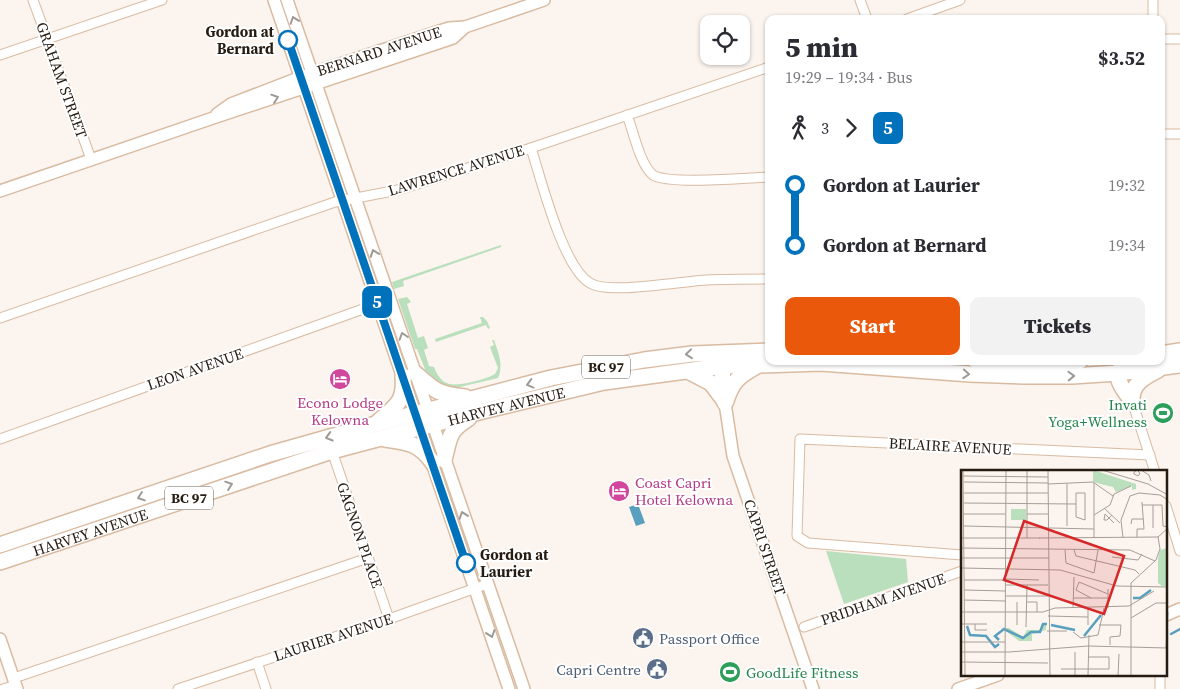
<!DOCTYPE html>
<meta charset="utf-8">
<style>
:root{--surface:#fff;--page:#f2f2f3;--text:#2b2b33;--muted:#7c7c81;--accent:#ea580c}
body{margin:0;font-family:"Source Serif 4",serif;background:var(--page);color:var(--text);height:100vh;display:flex;flex-direction:column;font-size:19px;white-space:nowrap}
*{box-sizing:border-box;margin:0}
p{font-size:16px;color:var(--muted)}
.icon{flex:none;width:28px;height:28px;fill:none;stroke:currentColor;stroke-width:2;stroke-linecap:round;stroke-linejoin:round}
.map{position:relative;flex:1;overflow:hidden}
.panel{position:absolute;left:765px;top:15px;width:400px;height:350px;display:flex;flex-direction:column;background:var(--surface);border-radius:10px;box-shadow:0 1px 4px #0004}
.panel>*{flex:none}
.badge{padding:0 10px;border-radius:8px;font-size:18px;line-height:32px}
.fabs{position:absolute;left:700px;top:15px;display:grid;gap:10px}
.fabs a{display:grid;place-items:center;width:50px;height:50px;border-radius:10px;background:var(--surface);box-shadow:0 1px 4px #0004;font-size:25px}
.map>.badge{position:absolute;translate:-50% -50%;box-shadow:0 0 0 2px #fff}
.legs{display:flex;align-items:center;gap:8px;height:55px;padding:0 20px;font-size:16px}
.legs p{margin-inline-start:auto}
.summary{display:flex;align-items:center;justify-content:space-between;height:85px;padding:0 20px}
h1{font-size:28px;font-weight:800;line-height:38px}
.action{display:flex;gap:10px;margin-top:auto;padding:10px 20px}
.action a{flex:1;height:58px;border-radius:10px;background:var(--accent);color:#fff;font-size:20px;font-weight:800;line-height:58px;text-align:center}
.action a+a{background:var(--page);color:var(--text)}
ul{padding:0 20px;list-style:none}
li{display:flex;align-items:center;gap:18px;height:60px;font-size:19px}
li i{display:grid;place-items:center;width:8px;height:100%;margin:0 6px;background:currentColor}
li i::after{content:'';width:12px;height:12px;margin:-6px;border:4px solid;border-radius:50%;background:var(--surface)}
li p{margin-inline-start:auto}
li:first-child i{background:linear-gradient(#0000 50%,currentColor 0)}
li:last-child i{background:linear-gradient(currentColor 50%,#0000 0)}
.map>svg:first-child{display:block}
.green{fill:#badfbc}
.water{fill:#58a0be}
.lines{fill:none;stroke-linecap:round;stroke-linejoin:round}
.stream{stroke:#58a0be;stroke-width:2.5}
.street-casing{stroke:#d9bba1;stroke-width:11}
.secondary-casing{stroke:#d9bba1;stroke-width:14}
.highway-casing{stroke:#d9bba1;stroke-width:18}
.street{stroke:#fff;stroke-width:9}
.secondary{stroke:#fff;stroke-width:11}
.highway{stroke:#fff;stroke-width:15}
.oneway{stroke:#9e9994}
.line-1-casing{stroke:#fff;stroke-width:11}
.line-1{stroke:#0072bc;stroke-width:8}
.stop-1-dot{fill:#fff;stroke:#0072bc;stroke-width:2.5}
.labels{text-anchor:middle;dominant-baseline:central;stroke-width:4;stroke-linejoin:round;paint-order:stroke}
.shield{fill:#fff;stroke:#686059;stroke-width:1}
.shield-label{font-size:14px;font-weight:bold;fill:#271c12}
.stop-label{font-size:15px;font-weight:bold;fill:#271c12;stroke:#fff;text-anchor:end}
.street-label{font-size:15px;fill:#271c12;stroke:#fff}
.hotel-label{font-size:15px;fill:#b23c85;stroke:#fff}
.leisure-label{font-size:15px;fill:#27864d;stroke:#fff;text-anchor:end}
.service-label{font-size:15px;fill:#4e5e75;stroke:#fff;text-anchor:start}
.inset-river{fill:none;stroke:#58a0be;stroke-width:2.5}
.inset-road{fill:none;stroke:#a69e97;stroke-width:1}
.view{fill:#d62828;fill-opacity:0.15;stroke:#d62828;stroke-width:2.5}
.inset-edge{fill:none;stroke:#271c12;stroke-width:2.5}
</style>
<div class="map">
<svg width="1180" height="689" viewBox="0 0 1180 689">
<rect width="100%" height="100%" fill="#fbf4ef"/>
<g class="green">
<polygon points="501,245 501,247 403,281 404,286 394,289 392,282"/>
<path d="M407,297l4,5 -4,2 11,34 6,-2 4,12 -4,2 5,16 5,1c8,21 19,19 38,15 8,-2 16,-4 23,-8l3,-6 -8,-21 4,-2 -2,-5h2c4,12 10,25 4,38l-47,11h-8l-20,-18 2,-2 -8,-20h-2l-17,-50z"/>
<polygon points="480,317 483,317 487,321 490,328 488,329 486,325 436,342 435,339 482,323"/>
<polygon points="826,551 906,559 908,582 844,604"/>
</g>
<polygon class="water" points="638,504 645,523 636,526 629,507"/>
<g class="lines">
<polyline class="stream" points="1171,634 1180,629"/>
<g class="street-casing">
<g id="street">
<polyline points="33,0 91,159"/>
<polyline points="860,0 867,19"/>
<polyline points="907,19 960,0"/>
<polyline points="1153,19 1153,0"/>
<polyline points="1161,39 1180,39"/>
<polyline points="0,55 162,0"/>
<path d="M627,115c6,15 13,50 26,60 15,10 95,3 116,2"/>
<polyline points="1161,134 1180,134"/>
<path d="M531,148c10,31 32,120 59,135 18,12 93,-2 117,-3 21,-1 41,-1 62,-1"/>
<polyline points="0,318 335,202 398,190 531,148 769,67"/>
<polyline points="1132,401 1155,472"/>
<polyline points="0,439 391,299"/>
<polyline points="332,451 389,619"/>
<polyline points="1166,506 1180,551"/>
<polyline points="962,555 808,543 797,536 800,439 1150,455"/>
<polyline points="804,627 962,571"/>
<polyline points="257,662 266,689"/>
<polyline points="1160,675 1160,689"/>
<polyline points="14,678 368,558"/>
<polyline points="3,689 16,685"/>
<polyline points="178,689 389,619 487,584"/>
</g>
</g>
<g class="secondary-casing">
<g id="secondary">
<polyline points="274,0 509,689"/>
<polyline points="287,0 524,689"/>
<polyline points="217,114 231,104 301,77 449,28 465,27 544,0"/>
<polyline points="0,191 213,118 453,38 465,27"/>
<polyline points="725,403 733,456 813,689"/>
<polyline points="1166,615 1180,609"/>
<polyline points="0,639 17,689"/>
<polyline points="958,689 998,675"/>
</g>
</g>
<g class="highway-casing">
<g id="highway">
<polyline points="1161,354 1180,351"/>
<polyline points="976,361 1021,363 1080,361"/>
<path d="M1126,361c-15,16 -5,25 6,40"/>
<polyline points="688,371 711,383 723,399"/>
<path d="M415,373c20,18 22,21 50,24"/>
<path d="M726,401c6,-20 13,-25 31,-35"/>
<path d="M1132,401c-1,-17 12,-24 26,-31"/>
<path d="M725,403c-2,-16 -6,-32 3,-45"/>
<path d="M378,422c19,-17 27,-20 25,-46"/>
<path d="M385,439c23,3 34,4 48,24"/>
<path d="M444,460c6,-23 4,-29 25,-42"/>
<polyline points="0,545 270,454 376,424 551,378 644,360 692,354 769,351"/>
<path id="s1" d="M0,562l332,-111 147,-39 125,-30 119,-16 36,-1 62,-2 149,11 55,2h47l46,-3 62,-8"/>
</g>
</g>
<use href="#street" class="street"/>
<use href="#secondary" class="secondary"/>
<use href="#highway" class="highway"/>
</g>
<defs><path id="oneway-chevron" d="M-2-3.5L2.5 0L-2 3.5" fill="none" stroke-width="1.6" stroke-linecap="round" stroke-linejoin="round" transform="scale(1.25)"/></defs>
<g class="oneway">
<use href="#oneway-chevron" transform="translate(294 20) rotate(-109)"/>
<use href="#oneway-chevron" transform="translate(275 98) rotate(-19)"/>
<use href="#oneway-chevron" transform="translate(374 253) rotate(-110)"/>
<use href="#oneway-chevron" transform="translate(403 336) rotate(-108)"/>
<use href="#oneway-chevron" transform="translate(689 354) rotate(174)"/>
<use href="#oneway-chevron" transform="translate(966 374) rotate(4)"/>
<use href="#oneway-chevron" transform="translate(1071 376) rotate(-2)"/>
<use href="#oneway-chevron" transform="translate(530 384) rotate(165)"/>
<use href="#oneway-chevron" transform="translate(329 437) rotate(164)"/>
<use href="#oneway-chevron" transform="translate(229 485) rotate(-19)"/>
<use href="#oneway-chevron" transform="translate(141 497) rotate(161)"/>
<use href="#oneway-chevron" transform="translate(463 515) rotate(-109)"/>
<use href="#oneway-chevron" transform="translate(491 634) rotate(71)"/>
</g>
<g class="lines">
<g class="line-1-casing">
<polyline id="line-1" points="288,40 466,563"/>
</g>
<use href="#line-1" class="line-1"/>
</g>
<defs>
<g id="hotel-disc" transform="scale(1.125)"><circle r="9.5" fill="#d1479c" stroke="#fff"/><path d="M-6-4.5h1.5V1H6V5H4.5V3h-9V5H-6ZM-4 0a1.8 1.8 0 1 1 3.6 0ZM.5 0V-2.5h3Q6-2.5 6 0Z" fill="#fff"/></g>
<g id="stadium-disc" transform="scale(1.125)"><circle r="9.5" fill="#2e9e5b" stroke="#fff"/><path d="M0-5a6.5 5 0 1 0 0 10a6.5 5 0 1 0 0-10ZM-3.5-1.8h7v3.6h-7Z" fill="#fff"/></g>
<g id="civic-disc" transform="scale(1.125)"><circle r="9.5" fill="#5c6f8a" stroke="#fff"/><path d="M-.6-6.5H3V-4.5H.6V-3L4-1V1h2V6H-6V1h2V-1L-.6-3ZM-1.2 2.5V6h2.4V2.5Z" fill="#fff"/></g>
</defs>
<g fill-rule="evenodd">
<use href="#hotel-disc" x="340" y="379"/>
<use href="#stadium-disc" x="1163" y="413"/>
<use href="#hotel-disc" x="619" y="491"/>
<use href="#civic-disc" x="643" y="638"/>
<use href="#civic-disc" x="657" y="669"/>
<use href="#stadium-disc" x="730" y="672"/>
</g>
<g class="stop-1-dot">
<circle cx="288" cy="40" r="9"/>
<circle cx="466" cy="563" r="9"/>
</g>
<g class="labels">
<g class="shield">
<rect x="582" y="355.5" width="48" height="23" rx="4"/>
<rect x="165" y="486.5" width="48" height="23" rx="4"/>
</g>
<g class="shield-label">
<text x="606" y="367">BC 97</text>
<text x="189" y="498">BC 97</text>
</g>
<g class="stop-label">
<text x="274" y="31">Gordon at<tspan x="274" dy="17">Bernard</tspan></text>
<text x="480" y="554" text-anchor="start">Gordon at<tspan x="480" dy="17">Laurier</tspan></text>
</g>
<g class="street-label">
<text transform="translate(379 51) rotate(-18)">BERNARD AVENUE</text>
<text transform="translate(62 80) rotate(70)">GRAHAM STREET</text>
<text transform="translate(456 170) rotate(-17)">LAWRENCE AVENUE</text>
<text transform="translate(195 369) rotate(-19)">LEON AVENUE</text>
<text stroke="none"><textPath href="#s1" startOffset="530">HARVEY AVENUE</textPath></text>
<text transform="translate(950 446) rotate(3)">BELAIRE AVENUE</text>
<text stroke="none"><textPath href="#s1" startOffset="95">HARVEY AVENUE</textPath></text>
<text transform="translate(360 535) rotate(71)">GAGNON PLACE</text>
<text transform="translate(765 547) rotate(71)">CAPRI STREET</text>
<text transform="translate(883 599) rotate(-19)">PRIDHAM AVENUE</text>
<text transform="translate(333 637) rotate(-18)">LAURIER AVENUE</text>
</g>
<g class="hotel-label">
<text x="340" y="402">Econo Lodge<tspan x="340" dy="17">Kelowna</tspan></text>
<text x="635" y="482" text-anchor="start">Coast Capri<tspan x="635" dy="17">Hotel Kelowna</tspan></text>
</g>
<g class="leisure-label">
<text x="1147" y="404">Invati<tspan x="1147" dy="17">Yoga+Wellness</tspan></text>
<text x="746" y="672" text-anchor="start">GoodLife Fitness</text>
</g>
<g class="service-label">
<text x="659" y="638">Passport Office</text>
<text x="641" y="669" text-anchor="end">Capri Centre</text>
</g>
</g>
<g transform="translate(961 470)">
<rect width="206" height="206" fill="#fbf4ef"/>
<path d="M132,0l43,14v5l-4,1v-4l-16,6 -3,-5 -20,-5zM50,39h15v11h-15zM206,78v38h-5l-4,-3v-24l2,-9zM81,154h4v6l-14,4v7h-13l-13,-10v-3h3l14,9 4,-7h13z" fill="#badfbc"/>
<path class="inset-river" d="M172,128h7l11,-8M90,155l24,5M6,156l3,9 16,1 9,11 4,-3M123,166l17,-21M38,170l-4,-4 9,-7 19,9 8,-6h9l3,-8h4"/>
<path class="inset-road" d="M2,0l2,206M66,0v68M87,0l2,206M141,0l46,14 20,11M176,0l2,2 1,2 -2,2 -4,-2v-2l3,-2M180,0l8,5 2,6M2,6l85,1M3,12l84,1M133,13v55M87,14l45,-2 20,14M3,23h84M115,23h9v27l-9,-3zM3,33l112,1M181,35h20l1,21 5,1M143,38l16,15M3,44h41M66,44h21M133,45l16,-10 4,-11 17,-8M151,45l-5,5h-3l1,-6 9,9M170,54l1,-5h11M3,56l130,3M106,56v-42M192,58v-23M176,67v-8h7l-2,-27M0,68h79M78,68l119,-1M162,68l-2,-18 9,-24 9,-3 21,2 8,5M0,78l169,2 25,11M104,80l1,13 28,10 4,-23M113,80l2,6 59,14 4,4M151,87l26,3 4,-6M0,88h88M0,98l99,2 57,16 51,1M45,109l33,1M3,110h42M45,115h42M3,120l42,1M45,126h42M113,128h34M130,128l-15,-8 3,-8 29,12M3,130l42,1M66,132h10v10M112,138l1,-31M147,138v-19M0,142h82l12,-4 74,-2 25,-15M87,146l40,1M170,148l25,-15h12M0,154h26M14,154v6h12M56,155v-23M127,155v-17M138,155h22l-1,11 -10,1v8M65,157l1,-42M86,161h20M112,162l8,6 17,-3 6,-27M0,172h44M205,178l2,-36M0,182h48l79,-6 80,2M0,192l87,1M100,199h48v-12h-20M44,206l1,-206M114,206v-24M127,206l1,-41M157,206l1,-22M170,206v-93l25,-23 4,-11 -2,-12 10,-9"/>
<path class="view" d="M63,51l100,35 -20,58 -100,-34z"/>
<rect width="206" height="206" class="inset-edge"/>
</g>
</svg>
<div class="fabs">
<a><svg class="icon" aria-label="locate" viewBox="0 0 24 24"><circle cx="12" cy="12" r="6"/><path d="M12 2v4M12 18v4M2 12h4M18 12h4"/></svg></a>
</div>
<b class="badge" style="left:377px;top:302px;background:#0072bc;color:#fff">5</b>
<section class="panel">
<div class="summary"><div><h1>5 min</h1><p>19:29 – 19:34 · Bus</p></div><b>$3.52</b></div>
<div class="legs"><svg class="icon" aria-label="walk" viewBox="0 0 24 24"><circle cx="13" cy="4" r="2"/><path d="M13 8l-2 6 4 7M11 14l-3 7M7 12l3-4h3l4 4"/></svg>3<svg class="icon" aria-label="forward" viewBox="0 0 24 24"><path d="M9 5l7 7-7 7"/></svg><b class="badge" style="background:#0072bc;color:#fff">5</b></div>
<ul>
<li><i style="color:#0072bc"></i><b>Gordon at Laurier</b><p>19:32</p></li>
<li><i style="color:#0072bc"></i><b>Gordon at Bernard</b><p>19:34</p></li>
</ul>
<div class="action"><a>Start</a><a>Tickets</a></div>
</section>
</div>
